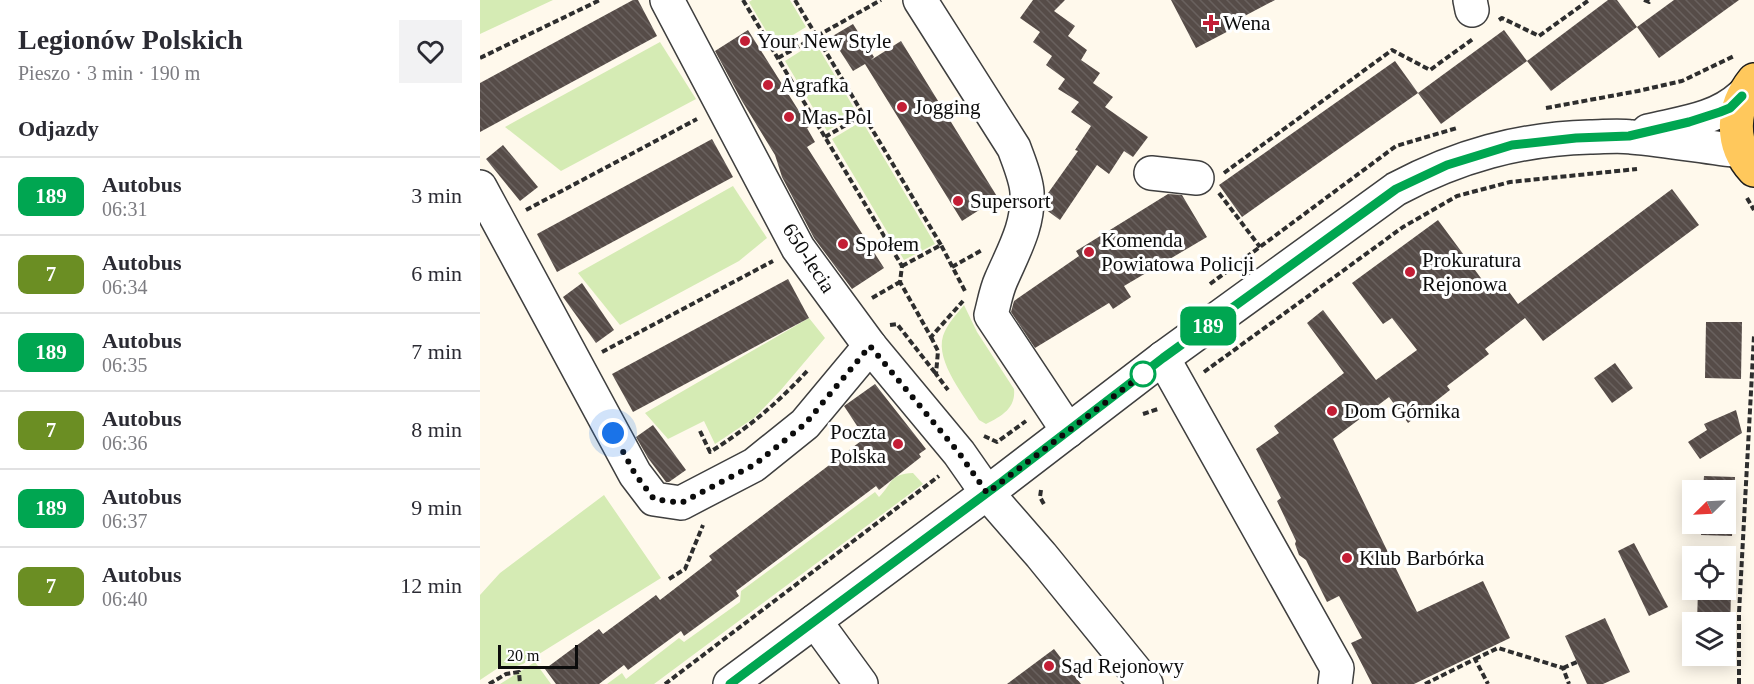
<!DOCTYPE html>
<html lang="pl">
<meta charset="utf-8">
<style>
:root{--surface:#fff;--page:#f2f2f3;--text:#2b2b33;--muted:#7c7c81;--line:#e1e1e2}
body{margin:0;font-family:"Times New Roman",serif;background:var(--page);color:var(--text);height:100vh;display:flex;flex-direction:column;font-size:22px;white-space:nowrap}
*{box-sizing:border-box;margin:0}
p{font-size:20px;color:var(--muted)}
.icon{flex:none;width:33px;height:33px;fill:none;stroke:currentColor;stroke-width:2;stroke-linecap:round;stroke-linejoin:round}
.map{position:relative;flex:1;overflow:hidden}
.drawer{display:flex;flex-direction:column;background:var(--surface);width:480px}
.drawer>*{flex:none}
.badge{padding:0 12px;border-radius:9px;font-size:21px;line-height:39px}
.needle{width:39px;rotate:246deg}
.controls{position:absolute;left:1202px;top:480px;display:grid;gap:12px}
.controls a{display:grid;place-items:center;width:54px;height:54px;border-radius:0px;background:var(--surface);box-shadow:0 3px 15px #0003;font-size:30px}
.scale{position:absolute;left:18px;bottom:15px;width:80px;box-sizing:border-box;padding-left:6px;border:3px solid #0c0c0c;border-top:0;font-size:16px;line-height:21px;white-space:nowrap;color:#0c0c0c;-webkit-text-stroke:4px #fff;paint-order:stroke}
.you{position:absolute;width:30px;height:30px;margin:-15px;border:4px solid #fff;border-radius:50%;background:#1a73e8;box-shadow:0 0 0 9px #1a73e833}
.map>.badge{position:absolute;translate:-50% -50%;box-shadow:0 0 0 3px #fff}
h2{padding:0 18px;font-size:22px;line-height:54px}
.round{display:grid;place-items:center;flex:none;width:63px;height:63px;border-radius:0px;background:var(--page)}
.head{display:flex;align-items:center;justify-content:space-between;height:102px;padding:0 18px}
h1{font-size:28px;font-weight:800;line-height:45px}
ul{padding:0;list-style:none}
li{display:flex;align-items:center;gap:18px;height:78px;padding:0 18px;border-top:2px solid var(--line)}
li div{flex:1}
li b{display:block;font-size:22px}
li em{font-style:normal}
li .badge{min-width:66px;font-weight:700;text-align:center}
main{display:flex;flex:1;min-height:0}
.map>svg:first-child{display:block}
.grass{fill:#d5ebb4}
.building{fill:url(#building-back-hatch)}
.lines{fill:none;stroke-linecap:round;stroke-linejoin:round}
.minor-casing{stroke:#3f3f3f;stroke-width:36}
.major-casing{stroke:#1d1d1d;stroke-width:36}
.path{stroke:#2e2e2e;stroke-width:4;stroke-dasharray:6 3;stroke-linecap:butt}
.minor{stroke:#fff;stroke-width:33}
.major{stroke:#ffc85c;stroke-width:33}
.line-casing{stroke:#fff;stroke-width:14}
.line{stroke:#00a651;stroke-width:9}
.walk{stroke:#0c0c0c;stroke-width:6;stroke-dasharray:0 10.8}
.poi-dot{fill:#c31e35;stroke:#fff;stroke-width:2}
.stop-dot{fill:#fff;stroke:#00a651;stroke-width:3}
.labels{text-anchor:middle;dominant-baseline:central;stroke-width:6;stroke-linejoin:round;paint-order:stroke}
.poi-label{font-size:21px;fill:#0c0c0c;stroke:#fff;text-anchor:start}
.street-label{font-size:21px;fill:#0c0c0c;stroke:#fff}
</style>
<main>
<section class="drawer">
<div class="head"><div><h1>Legionów Polskich</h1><p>Pieszo · 3 min · 190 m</p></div><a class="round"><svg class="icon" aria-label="heart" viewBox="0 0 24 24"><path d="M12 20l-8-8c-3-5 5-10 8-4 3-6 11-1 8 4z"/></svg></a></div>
<h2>Odjazdy</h2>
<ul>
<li><span class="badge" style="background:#00a651;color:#fff">189</span><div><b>Autobus</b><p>06:31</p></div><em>3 min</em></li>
<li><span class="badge" style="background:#6b8e23;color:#fff">7</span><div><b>Autobus</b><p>06:34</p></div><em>6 min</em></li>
<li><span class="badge" style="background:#00a651;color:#fff">189</span><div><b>Autobus</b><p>06:35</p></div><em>7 min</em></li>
<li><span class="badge" style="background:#6b8e23;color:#fff">7</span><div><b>Autobus</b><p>06:36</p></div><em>8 min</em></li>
<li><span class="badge" style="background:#00a651;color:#fff">189</span><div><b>Autobus</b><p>06:37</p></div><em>9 min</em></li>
<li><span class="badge" style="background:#6b8e23;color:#fff">7</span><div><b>Autobus</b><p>06:40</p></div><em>12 min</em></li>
</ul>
</section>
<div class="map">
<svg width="1274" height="684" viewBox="0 0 1274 684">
<defs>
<pattern id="building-back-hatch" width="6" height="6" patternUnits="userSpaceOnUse" patternTransform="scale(1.5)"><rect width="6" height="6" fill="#564c48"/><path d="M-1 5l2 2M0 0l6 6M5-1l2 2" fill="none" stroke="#69615e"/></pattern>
</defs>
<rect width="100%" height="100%" fill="#fff9ec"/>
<g class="grass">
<polygon points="0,0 73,0 0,34"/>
<polygon points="272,0 310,0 326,27 295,46 269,2"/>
<polygon points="180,42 216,99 81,171 25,127"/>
<polygon points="335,42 377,113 347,131 305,61"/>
<polygon points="382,121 455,244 424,260 352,139"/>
<polygon points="253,186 287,238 259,261 140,325 98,273"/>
<path d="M484,305l13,27 37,57c2,19 -12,27 -28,35l-7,-4c-13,-22 -44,-58 -36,-84 4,-12 13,-21 21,-31z"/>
<polygon points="329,318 345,338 300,391 274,418 235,444 224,421 188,439 165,413"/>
<path d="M433,473l10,11 -269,200h-47l15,-11 4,6 53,-41 5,4 56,-40 1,-11 134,-99 4,5c14,-14 10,-23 34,-24z"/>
<polygon points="124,495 181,578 43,664 26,669 18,668 0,680 0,595 20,573"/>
<polygon points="55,662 71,684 20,684"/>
</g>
<g class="building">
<polygon points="153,0 158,0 177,36 0,132 0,83"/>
<polygon points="553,0 585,0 574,11 595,26 588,36 607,50 601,60 620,73 613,83 633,97 625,107 668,137 653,157 644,151 629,174 617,165 580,220 565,209 566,196 598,151 595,150 611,126 591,112 599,102 578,89 585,79 566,65 572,56 553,42 560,32 540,18"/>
<polygon points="691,0 795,0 757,20 760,25 716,48"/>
<polygon points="1128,0 1137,0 1157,27 1071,91 1047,61"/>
<polygon points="1194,0 1259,0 1179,58 1157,27"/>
<polygon points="373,24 394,57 391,60 421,41 518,198 482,221 385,64 373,71 351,37"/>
<polygon points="268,30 329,127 327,128 335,142 327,147 404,268 372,289 334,238 302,177 295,155 262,101 235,51"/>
<polygon points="1024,30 1047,61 961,124 938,93"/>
<polygon points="915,61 938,93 762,217 739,185"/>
<polygon points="232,139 253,177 77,272 57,234"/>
<polygon points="23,145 58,187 40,201 6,159"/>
<polygon points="1192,189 1219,225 1063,341 1045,318 1005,349 1009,354 967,386 970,390 928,423 909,397 853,439 937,612 1003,581 1030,638 934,684 892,684 871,643 882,638 859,596 847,602 826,560 819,555 815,544 816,541 797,501 801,498 776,449 799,433 794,426 864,373 827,323 843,310 896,380 937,350 912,318 903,324 872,283 958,220 1009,289 1021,281 1038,304"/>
<polygon points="688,194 702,195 727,237 644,286 651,297 633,309 629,303 555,348 531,312 534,301 599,256 596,251"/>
<polygon points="308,279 329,318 153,412 132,374"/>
<polygon points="102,283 134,330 116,343 83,297"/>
<polygon points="1226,322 1262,322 1261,379 1225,378"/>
<polygon points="1135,363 1153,388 1132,403 1114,378"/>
<polygon points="395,384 446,449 439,454 441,457 399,490 396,486 256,591 259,596 204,636 201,631 148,670 144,665 119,684 76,684 65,669 119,629 123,634 176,595 180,600 232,560 229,556 385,438 364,406"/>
<polygon points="1256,410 1262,433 1220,459 1208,442 1227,430 1224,424"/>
<polygon points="173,425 206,470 189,482 186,482 168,458 156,437"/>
<polygon points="1224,476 1255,477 1252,536 1221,535 1222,524 1245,524 1245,490 1223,490"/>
<polygon points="1154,543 1188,607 1169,616 1138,551"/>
<polygon points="1218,590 1251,590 1250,633 1245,633 1245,622 1217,622"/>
<polygon points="1125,618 1150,672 1123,684 1107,684 1085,636"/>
<polygon points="574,649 601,684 527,684"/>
</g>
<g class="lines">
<g class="minor-casing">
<g id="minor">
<polyline points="187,0 318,248 390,346 479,453 507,493 561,555 666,684"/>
<path d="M440,0l94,148c5,14 12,30 13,44 2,33 -13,58 -26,88 -5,11 -7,24 -10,35l77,116"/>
<polyline points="990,0 992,10"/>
<path d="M1168,131c33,-8 68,-11 94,-35"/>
<polyline points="671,173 717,178"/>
<polyline points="0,187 155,474 174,499 201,503 274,465 325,424 390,346"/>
<polyline points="683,358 857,668 855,684"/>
<polyline points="335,621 381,684"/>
<path d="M250,684l257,-191 176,-135 233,-169c62,-33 123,-50 194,-52 13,0 28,-2 41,0 37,3 73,10 110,14"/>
</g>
</g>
<g class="major-casing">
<path id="major" d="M1274,80c-22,27 -25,63 0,90"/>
</g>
<g class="path">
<polyline points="263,0 422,266 420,282 451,337 483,301"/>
<polyline points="315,0 461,245"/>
<polyline points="1164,0 1169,2 1171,0"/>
<polyline points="1019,20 1022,18 1059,36 1109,0"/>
<polyline points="0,58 120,0"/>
<polyline points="298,58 401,0"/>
<polyline points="1066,108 1158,91 1202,81 1254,56"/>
<polyline points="345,137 383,115"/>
<polyline points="744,173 912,50 950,70 993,39"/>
<polyline points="739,193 780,247"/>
<polyline points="1267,198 1274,210"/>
<polyline points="46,210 217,119"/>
<polyline points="422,266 461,245 486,293"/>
<polyline points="472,267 502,250"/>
<polyline points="730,284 916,146 977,128"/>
<polyline points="392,298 420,282"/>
<polyline points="410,325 417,324 456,374"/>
<polyline points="451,337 458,351 456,374 468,390"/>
<polyline points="122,352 293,261"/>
<polyline points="724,372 923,227 977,196 1030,182 1157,169"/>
<polyline points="663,414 678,409"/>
<path d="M220,431l10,21c37,-23 69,-50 98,-82"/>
<polyline points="504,436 517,442 546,421"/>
<polyline points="561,490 560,497 565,506"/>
<polyline points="189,579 205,569 223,525"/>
<polyline points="995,659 1018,648 1083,668 1089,684"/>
<polyline points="1083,668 1097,662"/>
<polyline points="9,684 26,674 39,672 40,684"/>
<polyline points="185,684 459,476"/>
<polyline points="945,684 995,659 1008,684"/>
<polyline points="1259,684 1259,613 1274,336"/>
</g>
<use href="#minor" class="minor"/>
<use href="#major" class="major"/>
</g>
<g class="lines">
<g class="line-casing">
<polyline id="line" points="250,684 523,481 683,358 916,189 967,165 1032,145 1096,138 1149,136 1209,122 1240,112 1250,108 1262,96"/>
</g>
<use href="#line" class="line"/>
<polyline class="walk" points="133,433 155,474 174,499 201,503 274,465 325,424 390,346 479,453 507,493 663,374"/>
</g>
<g class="poi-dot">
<path d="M728 14h6v6h6v6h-6v6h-6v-6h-6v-6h6z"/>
<circle cx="265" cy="41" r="6"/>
<circle cx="288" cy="85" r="6"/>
<circle cx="422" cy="107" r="6"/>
<circle cx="309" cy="117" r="6"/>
<circle cx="478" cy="201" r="6"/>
<circle cx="363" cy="244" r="6"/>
<circle cx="609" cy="252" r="6"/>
<circle cx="930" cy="272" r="6"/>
<circle cx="852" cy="411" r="6"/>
<circle cx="418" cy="444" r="6"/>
<circle cx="867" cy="558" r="6"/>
<circle cx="569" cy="666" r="6"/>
</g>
<circle class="stop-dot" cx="663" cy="374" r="12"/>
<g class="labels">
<g class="poi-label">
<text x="743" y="23">Wena</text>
<text x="277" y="41">Your New Style</text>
<text x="300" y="85">Agrafka</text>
<text x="434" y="107">Jogging</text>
<text x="321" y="117">Mas-Pol</text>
<text x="490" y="201">Supersort</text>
<text x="621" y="240">Komenda<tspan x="621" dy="24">Powiatowa Policji</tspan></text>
<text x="375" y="244">Społem</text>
<text x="942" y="260">Prokuratura<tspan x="942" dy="24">Rejonowa</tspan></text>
<text x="864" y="411">Dom Górnika</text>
<text x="406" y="432" text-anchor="end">Poczta<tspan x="406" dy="24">Polska</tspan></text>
<text x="879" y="558">Klub Barbórka</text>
<text x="581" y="666">Sąd Rejonowy</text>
</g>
<g class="street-label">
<text transform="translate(329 258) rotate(57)">650-lecia</text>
</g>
</g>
</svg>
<div class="controls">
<a><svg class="needle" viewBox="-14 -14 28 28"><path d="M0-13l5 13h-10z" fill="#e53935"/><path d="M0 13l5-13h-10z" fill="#7c7c81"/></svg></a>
<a><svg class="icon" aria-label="locate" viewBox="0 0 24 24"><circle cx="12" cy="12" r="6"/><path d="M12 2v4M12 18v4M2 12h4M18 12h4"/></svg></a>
<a><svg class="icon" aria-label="layers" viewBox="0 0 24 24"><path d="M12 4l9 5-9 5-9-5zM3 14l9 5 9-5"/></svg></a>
</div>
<div class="scale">20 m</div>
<div class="you" style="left:133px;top:433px"></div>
<b class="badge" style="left:728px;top:326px;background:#00a651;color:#fff">189</b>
</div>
</main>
